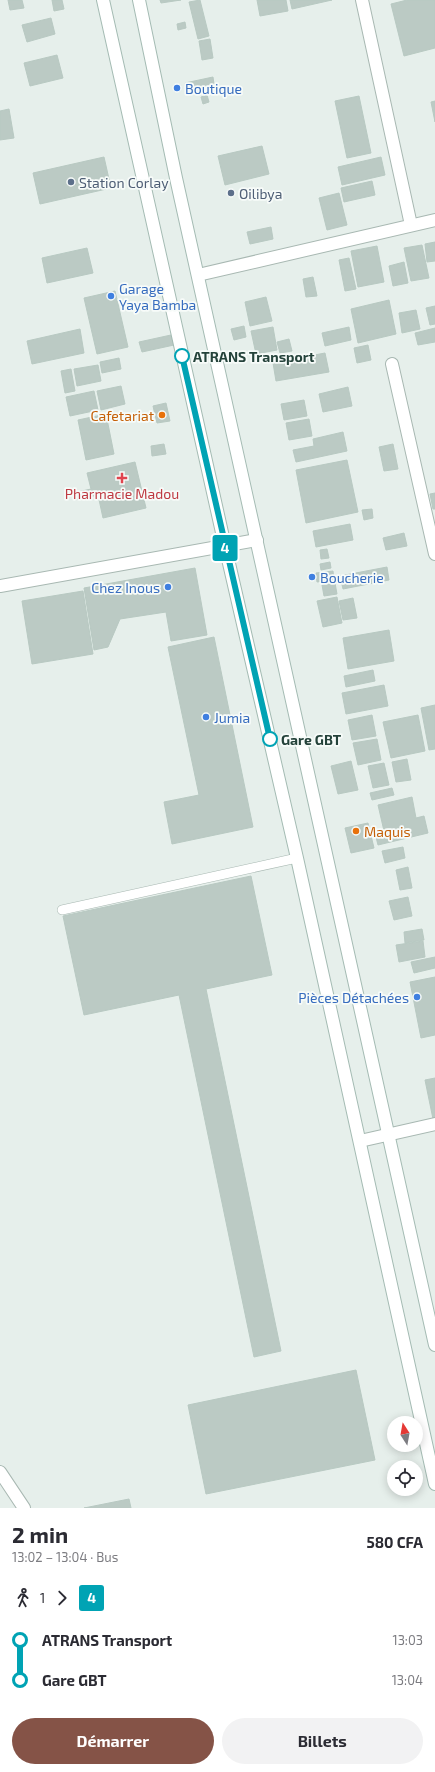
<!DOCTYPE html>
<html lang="fr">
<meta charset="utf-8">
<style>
:root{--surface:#fff;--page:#f2f2f3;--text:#2b2b33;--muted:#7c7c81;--accent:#855347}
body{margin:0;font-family:"Exo 2",sans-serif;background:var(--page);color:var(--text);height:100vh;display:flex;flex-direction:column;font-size:15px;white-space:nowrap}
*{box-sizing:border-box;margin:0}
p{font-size:13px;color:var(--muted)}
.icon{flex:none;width:22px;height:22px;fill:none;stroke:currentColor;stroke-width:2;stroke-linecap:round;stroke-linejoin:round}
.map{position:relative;height:1508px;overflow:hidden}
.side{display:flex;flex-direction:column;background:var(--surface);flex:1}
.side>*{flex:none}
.badge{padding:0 8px;border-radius:3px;font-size:14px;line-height:26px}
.needle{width:26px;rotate:349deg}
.tools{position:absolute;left:387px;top:1416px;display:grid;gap:8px}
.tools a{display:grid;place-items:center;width:36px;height:36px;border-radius:50%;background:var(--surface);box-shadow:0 2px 10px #0003;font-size:20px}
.map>.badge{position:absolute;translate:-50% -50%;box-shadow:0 0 0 2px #fff}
.legs{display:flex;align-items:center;gap:6px;height:44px;padding:0 12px;font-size:13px}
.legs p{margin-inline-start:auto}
.headline{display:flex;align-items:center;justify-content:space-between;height:68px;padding:0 12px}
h1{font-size:22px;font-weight:700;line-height:30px}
.button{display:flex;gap:8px;margin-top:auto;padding:8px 12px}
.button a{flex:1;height:46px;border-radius:24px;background:var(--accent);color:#fff;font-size:16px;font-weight:700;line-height:46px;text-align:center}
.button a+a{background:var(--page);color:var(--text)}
ul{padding:0 12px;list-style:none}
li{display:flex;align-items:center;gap:14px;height:40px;font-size:15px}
li i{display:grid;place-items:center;width:6px;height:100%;margin:0 5px;background:currentColor}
li i::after{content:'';width:10px;height:10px;margin:-5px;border:3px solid;border-radius:50%;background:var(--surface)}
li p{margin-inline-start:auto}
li:first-child i{background:linear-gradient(#0000 50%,currentColor 0)}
li:last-child i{background:linear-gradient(currentColor 50%,#0000 0)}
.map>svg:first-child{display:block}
.building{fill:#bbcac4;stroke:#b8c9c2}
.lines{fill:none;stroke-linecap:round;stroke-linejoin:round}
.service-casing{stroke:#a8b8b2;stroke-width:10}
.minor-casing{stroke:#a8b8b2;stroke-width:14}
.secondary-casing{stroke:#a4bbb3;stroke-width:14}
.service{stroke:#fff;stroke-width:9}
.minor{stroke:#fff;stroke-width:12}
.secondary{stroke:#fff;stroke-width:12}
.line-1-casing{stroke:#fff;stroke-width:9}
.line-1{stroke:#00a3b4;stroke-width:6}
.shop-dot{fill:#3f7fe0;stroke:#f7fbf9;stroke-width:1.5}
.service-dot{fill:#5c6f8a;stroke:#f7fbf9;stroke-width:1.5}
.stop-1-dot{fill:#fff;stroke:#00a3b4;stroke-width:2}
.food-dot{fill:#e8710a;stroke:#f7fbf9;stroke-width:1.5}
.health-dot{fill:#e0444e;stroke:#f7fbf9;stroke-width:1.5}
.labels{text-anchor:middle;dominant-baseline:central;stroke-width:3.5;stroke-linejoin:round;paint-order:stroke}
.shop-label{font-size:14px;fill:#366cbe;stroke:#f7fbf9;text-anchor:start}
.service-label{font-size:14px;fill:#4e5e75;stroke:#f7fbf9;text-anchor:start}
.stop-label{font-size:14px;font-weight:bold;fill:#24423a;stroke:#f7fbf9;text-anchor:start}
.food-label{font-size:14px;fill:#c56008;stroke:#f7fbf9;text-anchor:end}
.health-label{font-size:14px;fill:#be3a42;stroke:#f7fbf9}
</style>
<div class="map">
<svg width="435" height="1508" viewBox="0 0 435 1508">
<rect width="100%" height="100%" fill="#e6efeb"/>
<g class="building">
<polygon points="8,0 22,0 24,8 10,10"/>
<polygon points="52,0 62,0 64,9 54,11"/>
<polygon points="160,0 181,0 161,3"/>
<polygon points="200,0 209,36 198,39 189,2"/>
<polygon points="257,0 286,0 288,11 260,16"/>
<polygon points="290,0 332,0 292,9"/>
<polygon points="407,0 435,0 435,48 404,56 391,4"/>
<polygon points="51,18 55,34 27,42 22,25"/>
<polygon points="185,22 186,28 178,30 177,24"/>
<polygon points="210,39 213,58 202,60 199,41"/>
<polygon points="57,55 63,78 30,86 24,63"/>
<polygon points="213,77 214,84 186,90 185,83"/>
<polygon points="207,95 209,102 203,104 201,97"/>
<polygon points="359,96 371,153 347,158 335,101"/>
<polygon points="435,101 435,122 431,102"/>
<polygon points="9,109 14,138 0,140 0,111"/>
<polygon points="262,146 269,174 225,185 218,156"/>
<polygon points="104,157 111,188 40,204 33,173"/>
<polygon points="381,157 385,175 342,185 338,167"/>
<polygon points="372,181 375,195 344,202 341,188"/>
<polygon points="339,193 347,225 327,230 319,198"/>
<polygon points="271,227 273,239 250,244 247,232"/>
<polygon points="435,242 435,261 427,262 425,244"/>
<polygon points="422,245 429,278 411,281 404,248"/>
<polygon points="377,246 384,282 358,287 351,251"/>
<polygon points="87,248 93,273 47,283 42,258"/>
<polygon points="349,258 356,289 345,291 339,260"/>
<polygon points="404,262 408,283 393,286 389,266"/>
<polygon points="313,277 317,296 306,297 303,279"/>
<polygon points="115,291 128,347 97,354 84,298"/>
<polygon points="266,297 272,321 250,326 245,302"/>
<polygon points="389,300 396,334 358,343 351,309"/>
<polygon points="435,306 435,324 430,325 426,308"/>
<polygon points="416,310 420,329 402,333 399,313"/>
<polygon points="244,326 246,337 234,340 231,329"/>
<polygon points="273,327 277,350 256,354 251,331"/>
<polygon points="349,327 351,340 325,346 322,333"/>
<polygon points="435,328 435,342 418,345 415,333"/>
<polygon points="80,329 84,353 32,364 27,341"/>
<polygon points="171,335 174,345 142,352 139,342"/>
<polygon points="289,339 292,351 280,353 277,342"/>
<polygon points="368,345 371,360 357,363 354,348"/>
<polygon points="325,353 329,372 276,381 273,363"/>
<polygon points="119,358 121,369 102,373 100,362"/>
<polygon points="98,365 101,381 77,386 74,369"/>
<polygon points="71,369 75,391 65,393 61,371"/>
<polygon points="121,386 125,404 101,410 97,391"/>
<polygon points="348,387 352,406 323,412 319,394"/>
<polygon points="94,391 98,410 70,416 66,397"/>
<polygon points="304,400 307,416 284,420 281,404"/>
<polygon points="166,403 170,421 157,423 153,406"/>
<polygon points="106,414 114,454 86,460 78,420"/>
<polygon points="309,419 312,436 289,440 286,423"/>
<polygon points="343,432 347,451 296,462 293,450 314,446 313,439"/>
<polygon points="164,444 166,454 152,456 151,446"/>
<polygon points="393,444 398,469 384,471 379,447"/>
<polygon points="347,460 358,512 306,523 296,470"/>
<polygon points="135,462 146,508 103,518 98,495 75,500 73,493 91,489 87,473"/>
<polygon points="435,493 435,509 433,509 430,494"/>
<polygon points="372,509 373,518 364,520 362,510"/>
<polygon points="350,524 353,540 316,547 313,531"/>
<polygon points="404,533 407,546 386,550 383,538"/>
<polygon points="327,549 329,558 321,559 320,550"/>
<polygon points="330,562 331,568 321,570 320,564"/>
<polygon points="387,567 389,580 343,589 340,576"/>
<polygon points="195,568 207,635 171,641 166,612 120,619 108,647 94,650 84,588"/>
<polygon points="333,571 334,580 317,582 316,573"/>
<polygon points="335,583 337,594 324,596 322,585"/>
<polygon points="83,591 93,654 32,664 22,601"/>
<polygon points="337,597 342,623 323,627 317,601"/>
<polygon points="353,598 357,618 343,620 339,601"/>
<polygon points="389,630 394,661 348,669 343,638"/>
<polygon points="214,637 253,827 172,844 164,802 199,795 168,647"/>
<polygon points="373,670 375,681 346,687 344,676"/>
<polygon points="384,685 388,706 346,714 342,693"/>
<polygon points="435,705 435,749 429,750 421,708"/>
<polygon points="372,715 376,736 352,740 348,720"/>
<polygon points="418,715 425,751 391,758 383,722"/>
<polygon points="377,739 381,760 358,765 353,743"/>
<polygon points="407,759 411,780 396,782 392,762"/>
<polygon points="351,761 358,790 338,794 331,766"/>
<polygon points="384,763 389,785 373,788 368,766"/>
<polygon points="392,788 394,795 372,800 370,793"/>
<polygon points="412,797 416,818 424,816 428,833 378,845 375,833 384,831 378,805"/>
<polygon points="368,823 374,848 351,853 345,828"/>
<polygon points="403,847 405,858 385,863 382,851"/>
<polygon points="408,867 412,888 400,890 396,870"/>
<polygon points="251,876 272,975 206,989 281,1351 254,1357 179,995 84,1015 63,916"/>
<polygon points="408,897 412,916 394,920 389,901"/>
<polygon points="422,929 424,940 405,943 404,932"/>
<polygon points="423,941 425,957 399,962 396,945"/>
<polygon points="435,957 435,968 414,973 411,962"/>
<polygon points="435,977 435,1035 421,1038 410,982"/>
<polygon points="435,1078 435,1118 433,1119 425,1080"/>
<polygon points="356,1370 375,1460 206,1494 188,1405"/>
<polygon points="129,1499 131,1508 84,1508"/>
</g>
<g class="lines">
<g class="service-casing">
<polyline id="service" points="62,910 297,858"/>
</g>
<g class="minor-casing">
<g id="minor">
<polyline points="362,0 411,225"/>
<polyline points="198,275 435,220"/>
<polyline points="392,364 435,554"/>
<polyline points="0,586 257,540"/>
<polyline points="360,1141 435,1124"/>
<polyline points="0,1472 24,1508"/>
</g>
</g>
<g class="secondary-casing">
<g id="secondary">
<polyline points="103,0 225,546 297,858 435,1484"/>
<polyline points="139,0 176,178 435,1345"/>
</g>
</g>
<use href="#service" class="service"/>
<use href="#minor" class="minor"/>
<use href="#secondary" class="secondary"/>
</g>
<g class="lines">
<g class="line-1-casing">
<polyline id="line-1" points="182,356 270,739"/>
</g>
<use href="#line-1" class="line-1"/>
</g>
<g class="shop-dot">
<circle cx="177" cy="88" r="4"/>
<circle cx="111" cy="296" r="4"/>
<circle cx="312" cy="577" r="4"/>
<circle cx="168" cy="587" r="4"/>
<circle cx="206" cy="717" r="4"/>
<circle cx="417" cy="997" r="4"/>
</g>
<g class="service-dot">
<circle cx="71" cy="182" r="4"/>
<circle cx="231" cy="193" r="4"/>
</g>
<g class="stop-1-dot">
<circle cx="182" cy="356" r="7"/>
<circle cx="270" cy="739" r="7"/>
</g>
<g class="food-dot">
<circle cx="162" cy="415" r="4"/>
<circle cx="356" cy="831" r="4"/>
</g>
<path class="health-dot" d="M120 472h4v4h4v4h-4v4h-4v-4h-4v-4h4z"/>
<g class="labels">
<g class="shop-label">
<text x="185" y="88">Boutique</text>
<text x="119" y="288">Garage<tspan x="119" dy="16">Yaya Bamba</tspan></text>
<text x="320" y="577">Boucherie</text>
<text x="160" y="587" text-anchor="end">Chez Inous</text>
<text x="214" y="717">Jumia</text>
<text x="409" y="997" text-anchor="end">Pièces Détachées</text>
</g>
<g class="service-label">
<text x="79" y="182">Station Corlay</text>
<text x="239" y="193">Oilibya</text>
</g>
<g class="stop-label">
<text x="193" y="356">ATRANS Transport</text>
<text x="281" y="739">Gare GBT</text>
</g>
<g class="food-label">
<text x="154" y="415">Cafetariat</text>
<text x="364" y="831" text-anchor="start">Maquis</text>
</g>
<g class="health-label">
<text x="122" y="493">Pharmacie Madou</text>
</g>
</g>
</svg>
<div class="tools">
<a><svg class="needle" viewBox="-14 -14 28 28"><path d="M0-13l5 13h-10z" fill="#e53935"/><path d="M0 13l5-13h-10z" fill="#7c7c81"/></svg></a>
<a><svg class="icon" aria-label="locate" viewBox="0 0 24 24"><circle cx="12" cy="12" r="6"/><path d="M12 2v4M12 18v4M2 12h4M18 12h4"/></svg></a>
</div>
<b class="badge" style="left:225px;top:548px;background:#00a3b4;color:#fff">4</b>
</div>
<section class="side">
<div class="headline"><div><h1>2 min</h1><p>13:02 – 13:04 · Bus</p></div><b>580 CFA</b></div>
<div class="legs"><svg class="icon" aria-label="walk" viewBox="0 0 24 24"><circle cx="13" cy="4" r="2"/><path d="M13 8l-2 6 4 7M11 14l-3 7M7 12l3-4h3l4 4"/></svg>1<svg class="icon" aria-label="forward" viewBox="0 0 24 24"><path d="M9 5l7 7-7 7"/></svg><b class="badge" style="background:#00a3b4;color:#fff">4</b></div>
<ul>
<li><i style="color:#00a3b4"></i><b>ATRANS Transport</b><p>13:03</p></li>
<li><i style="color:#00a3b4"></i><b>Gare GBT</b><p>13:04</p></li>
</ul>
<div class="button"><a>Démarrer</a><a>Billets</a></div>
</section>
